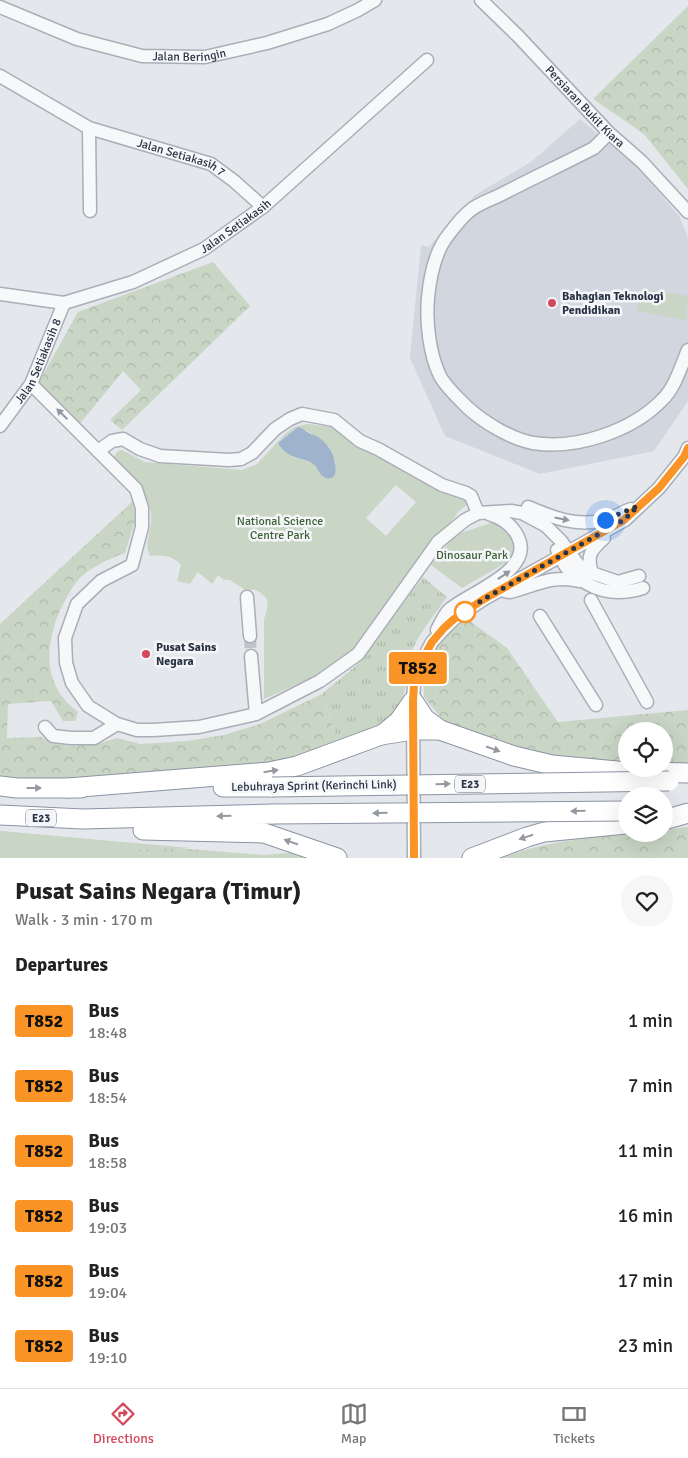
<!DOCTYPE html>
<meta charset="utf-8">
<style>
:root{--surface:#fff;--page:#f6f6f6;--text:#222;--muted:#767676;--line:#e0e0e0;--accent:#d1495b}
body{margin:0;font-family:Signika,sans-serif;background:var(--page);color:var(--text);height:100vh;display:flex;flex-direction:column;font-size:19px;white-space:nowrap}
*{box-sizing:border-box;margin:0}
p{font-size:16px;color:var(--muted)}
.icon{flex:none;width:28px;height:28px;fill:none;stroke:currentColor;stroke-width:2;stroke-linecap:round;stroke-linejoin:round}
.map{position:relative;height:858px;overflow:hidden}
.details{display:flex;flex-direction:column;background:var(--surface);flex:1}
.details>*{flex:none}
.badge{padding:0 10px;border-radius:4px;font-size:18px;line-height:32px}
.buttons{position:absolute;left:618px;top:722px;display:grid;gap:10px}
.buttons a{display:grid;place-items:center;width:55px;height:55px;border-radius:50%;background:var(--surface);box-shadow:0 5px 20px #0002;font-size:25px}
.you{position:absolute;width:25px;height:25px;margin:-12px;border:4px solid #fff;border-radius:50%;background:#1a73e8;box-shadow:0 0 0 8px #1a73e833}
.map>.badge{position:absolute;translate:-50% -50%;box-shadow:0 0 0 2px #fff}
h2{padding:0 15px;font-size:19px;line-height:45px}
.round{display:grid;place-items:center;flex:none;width:52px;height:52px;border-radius:26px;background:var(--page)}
.headline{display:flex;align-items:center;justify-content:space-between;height:85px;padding:0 15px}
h1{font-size:24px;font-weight:800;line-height:38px}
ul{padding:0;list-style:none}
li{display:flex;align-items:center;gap:15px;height:65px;padding:0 15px}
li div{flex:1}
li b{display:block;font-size:19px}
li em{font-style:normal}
li .badge{min-width:55px;font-weight:700;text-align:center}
.menu{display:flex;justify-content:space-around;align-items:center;height:70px;border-top:1px solid var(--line);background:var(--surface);font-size:14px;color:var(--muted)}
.menu a{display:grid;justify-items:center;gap:2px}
.menu .active{color:var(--accent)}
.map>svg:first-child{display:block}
.built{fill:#d2d6de}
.grass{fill:url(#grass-tufts)}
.forest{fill:url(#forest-crowns)}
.green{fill:#c9d6c5;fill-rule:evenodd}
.water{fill:#9fb4cc}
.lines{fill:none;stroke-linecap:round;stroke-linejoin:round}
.minor-tunnel{stroke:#bfc3cb;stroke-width:12;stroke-dasharray:12 6;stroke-linecap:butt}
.minor-casing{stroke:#a9aeb7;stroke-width:15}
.highway-casing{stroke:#8b94a3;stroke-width:21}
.minor{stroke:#f7f8fa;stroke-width:12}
.highway{stroke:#fff;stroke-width:19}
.highway-bridge-casing{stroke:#8b94a3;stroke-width:21;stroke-linecap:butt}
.highway-bridge{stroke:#fff;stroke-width:19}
.oneway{fill:#9196a0}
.oneway2{fill:#959aa2}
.line-casing{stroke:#fff;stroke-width:11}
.line{stroke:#fa9426;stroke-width:8}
.walk{stroke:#2b3445;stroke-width:5;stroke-dasharray:0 9}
.poi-dot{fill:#d1495b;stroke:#f4f6f9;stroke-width:2}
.stop-dot{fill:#fff;stroke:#fa9426;stroke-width:2.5}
.labels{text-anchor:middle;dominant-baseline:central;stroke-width:5;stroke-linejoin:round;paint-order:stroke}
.shield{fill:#f4f6f9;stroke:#676e7b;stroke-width:1}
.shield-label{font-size:11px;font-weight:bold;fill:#2b3445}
.street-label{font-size:12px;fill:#2b3445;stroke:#f4f6f9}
.poi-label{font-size:12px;font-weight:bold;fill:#2b3445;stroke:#f4f6f9;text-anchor:start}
.park-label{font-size:12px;fill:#3f6138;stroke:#f4f6f9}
</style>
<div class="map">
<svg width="688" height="858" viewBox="0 0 688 858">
<defs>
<pattern id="grass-tufts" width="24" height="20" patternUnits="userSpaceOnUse" patternTransform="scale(1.25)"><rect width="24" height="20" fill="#c9d6c5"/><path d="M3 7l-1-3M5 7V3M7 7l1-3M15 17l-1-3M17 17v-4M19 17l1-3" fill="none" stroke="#adb8ab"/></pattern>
<pattern id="forest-crowns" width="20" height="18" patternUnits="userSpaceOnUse" patternTransform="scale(1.25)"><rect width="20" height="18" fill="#c9d6c5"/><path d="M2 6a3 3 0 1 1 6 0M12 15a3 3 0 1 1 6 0" fill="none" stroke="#adb8ab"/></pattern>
</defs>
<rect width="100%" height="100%" fill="#e4e7ec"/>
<polygon class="built" points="580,119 641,171 679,216 688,237 688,401 654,451 540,474 445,436 410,358 421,245 429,247 475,195 531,162"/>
<path class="grass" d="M423,577l24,20c-11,16 -25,32 -33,49 -9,20 -5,54 -21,69 -13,14 -38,19 -56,26l-15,-47 37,-31z"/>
<g class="forest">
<polygon points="688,6 688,189 644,134 593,99"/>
<polygon points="213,262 250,306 122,430 110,420 141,390 123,371 78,426 37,386 78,312"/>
<path d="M133,501l2,19 -10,33c-14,5 -36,15 -46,26 -7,7 -13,20 -18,29 -13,29 -19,64 3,91 4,5 9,9 14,13l-3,9h-12l-12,-20 -43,3 -1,34 35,-1 9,6 20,3 26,-2 20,-6 23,6 48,-3 36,-6 36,-11 62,-30 15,47 -58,21 -211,19 -68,-3v-154z"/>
<polygon points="467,619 507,648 558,722 688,710 688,764 664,765 664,731 626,731 626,765 527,753 443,720 424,697 423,667 441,639"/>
<path d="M688,827v31h-186c46,-19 112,-24 162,-24v-4z"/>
<polygon points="0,831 177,848 263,855 299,852 317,858 0,858"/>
</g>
<g class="green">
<polygon points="642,288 688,296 686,320 637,311"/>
<path d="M307,424l27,3 46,29 91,46 -11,8 -101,135c-28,25 -61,39 -95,54v-80c6,-16 6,-23 -11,-30l-5,3 -18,-12h-6l-6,-5 -6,9 -14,-12 -8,12 -13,-3 4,-16c-10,-10 -17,-10 -31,-9 -6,-11 0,-21 1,-33 3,-28 -22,-47 -39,-64l6,-8 4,-1 23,12 97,8 15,-6 29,-31 9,-6zM298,427c9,3 27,14 32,22 3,5 3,10 6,15l-16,10 -7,-11 -20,-6 -15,-14zM396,485l20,17 -30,34 -20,-18z"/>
<polygon points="493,522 500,525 516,541 514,554 509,561 462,588 431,565 451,540 461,533"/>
<polygon points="0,831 191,848 0,855"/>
</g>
<path class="water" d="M298,427c6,1 8,5 13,7 1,1 2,0 3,1 6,2 14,10 17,16 3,5 11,31 -5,27 -8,-2 -8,-13 -16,-16 -13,-5 -24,-5 -32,-19z"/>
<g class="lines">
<polyline class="minor-tunnel" points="250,636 251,656"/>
<g class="minor-casing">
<g id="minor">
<path id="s1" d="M481,0l37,36 91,97 33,29 46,50"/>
<path id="s2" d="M0,7l77,32 65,17 63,1 62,-14 61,-19 30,-14 17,-10"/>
<path id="s3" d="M0,76l89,52 122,36 23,17 29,26"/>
<polyline points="89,128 90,211"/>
<path d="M609,133l-15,15c-29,15 -59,29 -88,44 -11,6 -24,10 -34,17 -8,6 -17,17 -23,25 -14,17 -19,42 -21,64 -2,24 1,55 12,78 6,11 18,22 27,31 16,15 44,32 66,36 43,7 99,-12 129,-43 13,-12 19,-34 26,-50"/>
<path id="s4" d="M0,294l64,9 69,-21 71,-33 59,-42 164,-147"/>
<polyline points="31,384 136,489 142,508 142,527 132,565 101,581 77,604 65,638 66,663 72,683 88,706 117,724 137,730 153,730 199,727 256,714 320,681 358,654 438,542 465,520 478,513 511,511 522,513 546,526 561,541 577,563 586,571 618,582 639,576"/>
<path id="s5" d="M0,426l31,-42 33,-81"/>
<polyline points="98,451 112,441 123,439 140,449 160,456 229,460 241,459 252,453 275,429 290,419 302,414 334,420 360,441 378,449 442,485 466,493 471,496 478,513"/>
<path d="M528,507c26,11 48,20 77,13 9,-2 17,-8 26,-11"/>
<path d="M557,550c3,6 6,15 12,20 22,21 45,27 74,18"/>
<path d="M592,573c-6,-18 -1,-23 12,-35"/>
<path d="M504,591l6,1c24,-6 43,-18 69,-11"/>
<polyline points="247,597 250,636"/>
<polyline points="591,600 647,702"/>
<polyline points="540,616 596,705"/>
<path d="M437,630c3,-6 7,-15 12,-20 19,-17 86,-39 69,-73 -6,-13 -16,-19 -29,-23"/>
<polyline points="251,656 256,714"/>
<polyline points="45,727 53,736 71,738 94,738 117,724"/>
<polyline points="414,858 413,701 414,684 418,668 432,642 444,629 454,619 484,599 625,520 659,488 684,457 688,448"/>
</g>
</g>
<g class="highway-casing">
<g id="highway">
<polyline points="382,735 399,721 413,701 425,719 440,730"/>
<polyline points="0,786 17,788 81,788"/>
<polyline points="223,787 272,787"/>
<polyline points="68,788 269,772 297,766 381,735 413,730 440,730 514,756 552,765 617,771 688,773"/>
<polyline points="0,815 83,819 273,814"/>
<polyline points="664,820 688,813"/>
<polyline points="143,830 264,833 337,858"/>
<polyline points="472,858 527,837 544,832 626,824"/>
</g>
</g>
<use href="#minor" class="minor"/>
<use href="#highway" class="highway"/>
<g class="highway-bridge-casing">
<g id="highway-bridge">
<polyline points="272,787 669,781"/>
<polyline points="273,814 626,811"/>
</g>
</g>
<use href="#highway-bridge" class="highway-bridge"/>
</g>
<defs><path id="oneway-solid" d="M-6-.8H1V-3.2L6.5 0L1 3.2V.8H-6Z" transform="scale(1.25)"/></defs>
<g class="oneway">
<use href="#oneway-solid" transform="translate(62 414) rotate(-135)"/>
<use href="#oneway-solid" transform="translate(562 519) rotate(11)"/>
<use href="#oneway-solid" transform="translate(504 575) rotate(-34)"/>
</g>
<g class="oneway2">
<use href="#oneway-solid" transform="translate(493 749) rotate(19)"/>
<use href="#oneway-solid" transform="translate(271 771) rotate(-9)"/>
<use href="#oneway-solid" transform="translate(443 784) rotate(-1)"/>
<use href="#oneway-solid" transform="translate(34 788)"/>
<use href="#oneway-solid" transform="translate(578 811) rotate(179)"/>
<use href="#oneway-solid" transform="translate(380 813) rotate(179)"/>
<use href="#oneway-solid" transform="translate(224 816) rotate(179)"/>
<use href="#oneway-solid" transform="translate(526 837) rotate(162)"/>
<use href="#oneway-solid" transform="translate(291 842) rotate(-161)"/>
</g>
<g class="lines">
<g class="line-casing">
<polyline id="line" points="414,858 413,701 414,684 418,668 432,642 444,628 454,619 484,599 624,520 659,488 684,457 688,448"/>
</g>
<use href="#line" class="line"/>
<polyline class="walk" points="465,612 484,599 624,520 638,506 605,520"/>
</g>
<g class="poi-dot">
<circle cx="552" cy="303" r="5"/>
<circle cx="146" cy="654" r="5"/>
</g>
<circle class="stop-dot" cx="465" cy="612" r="10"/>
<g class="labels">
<g class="shield">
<rect x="455" y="775.5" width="30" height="17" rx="4"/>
<rect x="26" y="809.5" width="30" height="17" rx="4"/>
</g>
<g class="shield-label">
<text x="470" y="784">E23</text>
<text x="41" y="818">E23</text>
</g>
<g class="street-label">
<text stroke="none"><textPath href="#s2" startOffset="198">Jalan Beringin</textPath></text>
<text stroke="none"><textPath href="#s1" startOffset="149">Persiaran Bukit Kiara</textPath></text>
<text stroke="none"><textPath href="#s3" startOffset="200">Jalan Setiakasih 7</textPath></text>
<text stroke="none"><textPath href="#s4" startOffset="254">Jalan Setiakasih</textPath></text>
<text stroke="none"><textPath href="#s5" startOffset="76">Jalan Setiakasih 8</textPath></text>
<text transform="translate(314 786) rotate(-1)">Lebuhraya Sprint (Kerinchi Link)</text>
</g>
<g class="poi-label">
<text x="562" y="296">Bahagian Teknologi<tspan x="562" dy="14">Pendidikan</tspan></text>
<text x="156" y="647">Pusat Sains<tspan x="156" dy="14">Negara</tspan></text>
</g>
<g class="park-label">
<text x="280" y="521">National Science<tspan x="280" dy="14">Centre Park</tspan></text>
<text x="472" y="555">Dinosaur Park</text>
</g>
</g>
</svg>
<div class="buttons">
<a><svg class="icon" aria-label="locate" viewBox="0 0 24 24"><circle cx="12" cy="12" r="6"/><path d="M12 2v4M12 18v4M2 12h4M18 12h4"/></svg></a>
<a><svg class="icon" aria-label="layers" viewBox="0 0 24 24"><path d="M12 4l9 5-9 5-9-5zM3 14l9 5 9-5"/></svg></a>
</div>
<div class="you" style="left:605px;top:520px"></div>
<b class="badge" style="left:418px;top:668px;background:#fa9426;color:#111">T852</b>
</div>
<section class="details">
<div class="headline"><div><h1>Pusat Sains Negara (Timur)</h1><p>Walk · 3 min · 170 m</p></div><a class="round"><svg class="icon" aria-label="heart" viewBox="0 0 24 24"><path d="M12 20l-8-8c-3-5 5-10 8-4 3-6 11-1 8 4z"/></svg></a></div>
<h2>Departures</h2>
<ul>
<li><span class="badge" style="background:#fa9426;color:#111">T852</span><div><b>Bus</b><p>18:48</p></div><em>1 min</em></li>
<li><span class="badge" style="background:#fa9426;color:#111">T852</span><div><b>Bus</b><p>18:54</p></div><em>7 min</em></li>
<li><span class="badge" style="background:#fa9426;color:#111">T852</span><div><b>Bus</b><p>18:58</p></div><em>11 min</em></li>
<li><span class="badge" style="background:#fa9426;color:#111">T852</span><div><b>Bus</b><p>19:03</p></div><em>16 min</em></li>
<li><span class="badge" style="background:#fa9426;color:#111">T852</span><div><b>Bus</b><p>19:04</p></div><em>17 min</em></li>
<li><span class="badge" style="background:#fa9426;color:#111">T852</span><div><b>Bus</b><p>19:10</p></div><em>23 min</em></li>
</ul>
</section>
<nav class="menu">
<a class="active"><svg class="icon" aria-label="directions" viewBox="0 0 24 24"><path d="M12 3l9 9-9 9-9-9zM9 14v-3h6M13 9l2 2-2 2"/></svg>Directions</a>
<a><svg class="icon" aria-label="map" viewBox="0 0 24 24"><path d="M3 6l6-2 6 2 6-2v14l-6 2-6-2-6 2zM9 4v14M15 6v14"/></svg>Map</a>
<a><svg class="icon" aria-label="tickets" viewBox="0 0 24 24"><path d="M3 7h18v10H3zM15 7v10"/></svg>Tickets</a>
</nav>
